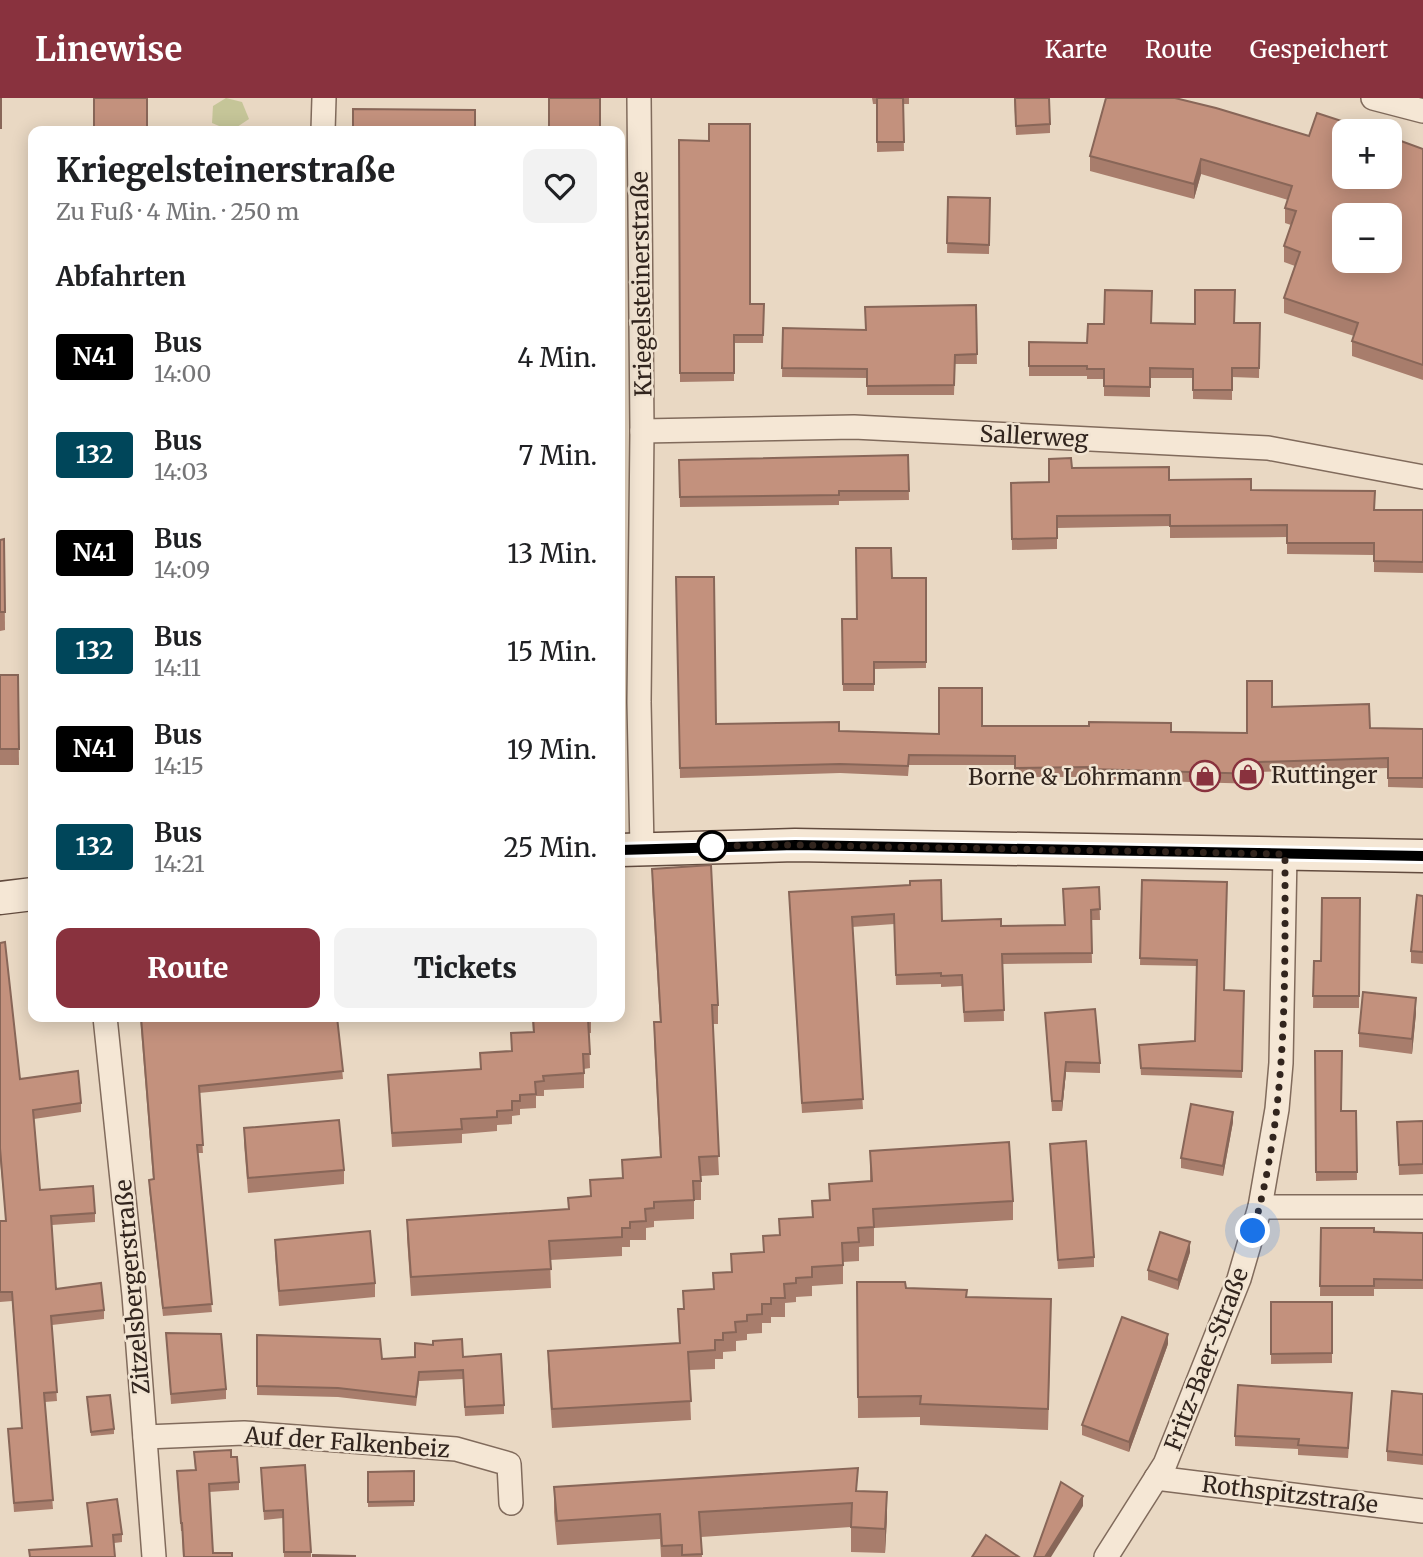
<!DOCTYPE html>
<html lang="de">
<meta charset="utf-8">
<style>
:root{--surface:#fff;--page:#f2f2f2;--text:#202124;--muted:#757577;--accent:#89323e}
body{margin:0;font-family:Merriweather,serif;background:var(--page);color:var(--text);height:100vh;display:flex;flex-direction:column;font-size:26px;white-space:nowrap}
*{box-sizing:border-box;margin:0}
p{font-size:23px;color:var(--muted)}
.icon{flex:none;width:38px;height:38px;fill:none;stroke:currentColor;stroke-width:2;stroke-linecap:round;stroke-linejoin:round}
.map{position:relative;flex:1;overflow:hidden}
.sheet{position:absolute;left:28px;top:28px;width:597px;height:896px;display:flex;flex-direction:column;background:var(--surface);border-radius:14px;box-shadow:0 4px 18px #0003}
.sheet>*{flex:none}
.badge{padding:0 14px;border-radius:5px;font-size:24px;line-height:46px}
.tools{position:absolute;left:1332px;top:21px;display:grid;gap:14px}
.tools a{display:grid;place-items:center;width:70px;height:70px;border-radius:14px;background:var(--surface);box-shadow:0 4px 18px #0003;font-size:35px}
.you{position:absolute;width:35px;height:35px;margin:-18px;border:5px solid #fff;border-radius:50%;background:#1a73e8;box-shadow:0 0 0 10px #1a73e833}
.map>.badge{position:absolute;translate:-50% -50%;box-shadow:0 0 0 4px #fff}
h2{padding:0 28px;font-size:26px;line-height:63px}
.round{display:grid;place-items:center;flex:none;width:74px;height:74px;border-radius:14px;background:var(--page)}
.overview{display:flex;align-items:center;justify-content:space-between;height:119px;padding:0 28px}
h1{font-size:33px;font-weight:800;line-height:52px}
.button{display:flex;gap:14px;margin-top:auto;padding:14px 28px}
.button a{flex:1;height:80px;border-radius:14px;background:var(--accent);color:#fff;font-size:28px;font-weight:800;line-height:80px;text-align:center}
.button a+a{background:var(--page);color:var(--text)}
ul{padding:0;list-style:none}
li{display:flex;align-items:center;gap:21px;height:98px;padding:0 28px}
li div{flex:1}
li b{display:block;font-size:26px}
li em{font-style:normal}
li .badge{min-width:77px;font-weight:700;text-align:center}
header{display:flex;align-items:center;gap:42px;box-sizing:border-box;height:98px;padding:0 35px;background:var(--accent);color:#fff}
header strong{font-size:33px}
nav{display:flex;gap:38px;margin-inline-start:auto;font-size:24px}
.map>svg:first-child{display:block}
.green{fill:#c5c598}
.lines{fill:none;stroke-linecap:round;stroke-linejoin:round}
.street-casing{stroke:#816b5c;stroke-width:26}
.secondary-casing{stroke:#634c3f;stroke-width:35}
.street{stroke:#f5e7d5;stroke-width:23}
.secondary{stroke:#f5e7d5;stroke-width:32}
.wall{fill:#a87d6c}
.shaded-wall{fill:#886658}
.building{fill:#c3917d;stroke:#886658;stroke-width:2;fill-rule:evenodd}
.line-casing{stroke:#fff;stroke-width:16}
.line{stroke:#000;stroke-width:10}
.walk{stroke:#32251e;stroke-width:7;stroke-dasharray:0 12.6}
.stop-dot{fill:#fff;stroke:#000;stroke-width:3.5}
.labels{text-anchor:middle;dominant-baseline:central;stroke-width:5;stroke-linejoin:round;paint-order:stroke}
.street-label{font-size:23px;fill:#32251e;stroke:#f1e4d2}
.poi-label{font-size:23px;fill:#32251e;stroke:#f1e4d2;text-anchor:start}
</style>
<header>
<strong>Linewise</strong>
<nav><a>Karte</a><a>Route</a><a>Gespeichert</a></nav>
</header>
<div class="map">
<svg width="1423" height="1459" viewBox="0 0 1423 1459">
<rect width="100%" height="100%" fill="#e9d8c3"/>
<polygon class="green" points="226,0 242,4 249,21 231,33 212,25 213,8"/>
<g class="lines">
<g class="street-casing">
<g id="street">
<polyline points="639,0 642,333 639,604 642,751"/>
<polyline points="1373,0 1423,13"/>
<polyline points="323,33 324,0"/>
<polyline points="642,333 854,329 1268,350 1423,379"/>
<polyline points="105,919 134,1197 154,1459"/>
<polyline points="1260,1109 1423,1109"/>
<polyline points="145,1339 244,1335 456,1351 509,1366 511,1405"/>
<polyline points="1156,1380 1423,1413"/>
<polyline points="1106,1459 1165,1366 1239,1181 1260,1109 1277,1011 1281,965 1285,756"/>
</g>
</g>
<g class="secondary-casing">
<g id="secondary">
<polyline points="620,752 795,747 1423,758"/>
<polyline points="0,800 33,796"/>
</g>
</g>
<use href="#street" class="street"/>
<use href="#secondary" class="secondary"/>
</g>
<g class="wall">
<polygon points="872,0 909,0 909,6 903,6 904,53 877,54 877,6 873,6"/>
<polygon points="1014,0 1050,26 1050,35 1016,37"/>
<polygon points="1309,38 1423,51 1423,282 1352,258 1352,243 1354,238 1284,215 1284,200 1295,168 1284,164 1284,148 1291,127 1285,125 1285,110 1288,102 1201,76 1194,101 1090,73 1090,58"/>
<polygon points="679,42 750,206 764,206 763,245 734,245 734,283 680,284"/>
<polygon points="948,99 990,100 989,156 947,155"/>
<polygon points="976,207 977,266 955,266 954,297 867,297 867,280 782,279 783,230 865,232"/>
<polygon points="1151,225 1260,225 1259,280 1232,279 1232,302 1193,301 1193,280 1150,280 1150,299 1104,298 1104,281 1087,281 1087,278 1029,278 1029,244 1087,245 1104,226"/>
<polygon points="908,357 909,402 839,403 839,407 680,409 679,362"/>
<polygon points="1072,370 1251,392 1374,412 1423,412 1423,475 1374,474 1374,457 1287,456 1287,439 1170,440 1170,428 1057,430 1057,451 1012,452 1011,385 1049,384"/>
<polygon points="4,441 5,532 0,533 0,442"/>
<polygon points="676,479 716,626 839,633 939,636 982,628 1247,635 1272,609 1370,630 1423,631 1423,690 1388,689 1388,670 1259,674 1259,686 1088,681 1088,679 1015,679 1015,667 909,667 908,678 840,675 680,680"/>
<polygon points="892,480 926,480 926,570 874,571 874,593 843,593 842,521 856,521"/>
<polygon points="0,577 18,577 19,667 0,667"/>
<polygon points="652,771 718,907 718,926 712,926 719,1077 701,1078 701,1102 694,1102 694,1121 654,1123 654,1129 646,1130 646,1142 630,1142 630,1149 622,1149 622,1158 550,1162 551,1190 411,1198 407,1140 407,1122 568,1111 568,1100 590,1098 590,1082 622,1080 622,1062 660,1059 654,943 654,924 660,924 652,789"/>
<polygon points="1142,782 1225,892 1244,893 1242,980 1141,977 1139,947 1195,943 1197,868 1140,867"/>
<polygon points="1099,789 1100,822 1091,822 1092,865 1003,866 1004,923 964,924 962,888 941,889 941,886 896,887 894,826 852,829 863,1011 802,1015 789,794 942,823 1001,828 1064,827"/>
<polygon points="1423,798 1423,866 1411,865 1411,853"/>
<polygon points="1360,800 1359,910 1313,910 1314,863 1321,863"/>
<polygon points="0,845 20,981 81,1005 81,1014 34,1021 40,1092 95,1115 95,1124 52,1127 56,1191 104,1212 104,1221 52,1227 57,1303 45,1304 53,1411 14,1414 8,1331 22,1330 12,1203 0,1204 0,1123 6,1123 0,1062"/>
<polygon points="1045,915 1100,965 1100,975 1066,974 1062,1013 1052,1013"/>
<polygon points="1416,915 1412,956 1359,949 1359,935"/>
<polygon points="140,919 337,919 343,981 199,995 203,1055 197,1055 212,1214 163,1218 149,1090 149,1082 153,1081"/>
<polygon points="532,919 591,919 591,935 589,935 590,970 584,971 584,990 544,992 544,998 536,998 536,1010 520,1011 520,1017 512,1018 512,1026 497,1027 497,1033 462,1036 462,1045 392,1049 388,977 480,971 480,955 511,953 511,935 533,934"/>
<polygon points="1315,953 1341,1013 1356,1013 1357,1082 1316,1083"/>
<polygon points="1423,1023 1423,1076 1399,1077 1397,1024"/>
<polygon points="1233,1024 1223,1078 1181,1070 1181,1060"/>
<polygon points="244,1030 344,1072 344,1086 248,1095 244,1045"/>
<polygon points="1050,1046 1094,1159 1094,1169 1058,1171"/>
<polygon points="870,1053 1013,1103 1013,1122 874,1130 874,1148 859,1149 859,1163 843,1164 843,1186 812,1188 812,1198 796,1199 796,1204 785,1205 785,1219 771,1219 771,1225 762,1225 762,1235 747,1236 747,1242 736,1243 736,1253 723,1254 723,1261 715,1261 715,1271 689,1272 691,1322 552,1330 548,1272 548,1253 679,1245 678,1211 683,1211 683,1193 713,1191 713,1175 731,1174 731,1156 763,1154 763,1138 779,1137 779,1121 812,1119 812,1103 829,1102 829,1086 870,1083"/>
<polygon points="1321,1130 1423,1135 1423,1191 1374,1191 1374,1198 1320,1198"/>
<polygon points="275,1142 375,1185 375,1199 279,1208 275,1156"/>
<polygon points="1190,1154 1178,1192 1148,1182 1148,1172"/>
<polygon points="857,1184 906,1190 967,1199 1051,1222 1048,1332 920,1327 920,1319 858,1320"/>
<polygon points="1271,1204 1332,1204 1332,1265 1271,1266"/>
<polygon points="166,1235 226,1291 226,1301 171,1306"/>
<polygon points="257,1237 382,1261 415,1259 415,1245 463,1259 504,1307 504,1316 465,1318 463,1281 419,1283 416,1308 338,1299 257,1297"/>
<polygon points="1168,1246 1129,1354 1082,1337 1082,1327"/>
<polygon points="1423,1296 1423,1367 1387,1363 1387,1353"/>
<polygon points="87,1299 114,1331 114,1336 91,1338"/>
<polygon points="1352,1304 1348,1360 1298,1357 1298,1351 1235,1348 1235,1338"/>
<polygon points="194,1354 231,1359 239,1384 239,1392 209,1394 213,1455 183,1459 182,1433 181,1433 177,1381 195,1372"/>
<polygon points="261,1370 311,1454 311,1459 284,1459 283,1420 264,1422"/>
<polygon points="414,1373 414,1408 368,1409 368,1374"/>
<polygon points="554,1389 858,1393 887,1419 885,1455 851,1454 851,1429 701,1439 702,1459 661,1459 660,1441 557,1447 554,1414"/>
<polygon points="87,1405 122,1436 122,1444 91,1448"/>
</g>
<g class="shaded-wall">
<polygon points="1201,61 1201,76 1194,101 1194,86"/>
<polygon points="1416,900 1416,915 1412,956 1412,941"/>
<polygon points="1066,964 1066,974 1062,1013 1062,1003"/>
<polygon points="1233,1014 1233,1024 1223,1078 1223,1068"/>
<polygon points="1190,1144 1190,1154 1178,1192 1178,1182"/>
<polygon points="1168,1236 1168,1246 1129,1354 1129,1344"/>
<polygon points="887,1394 887,1419 885,1455 885,1431"/>
<polygon points="1083,1398 1083,1408 1051,1459 1045,1459"/>
</g>
<g class="building">
<rect x="0" y="0" width="1" height="30"/>
<rect x="94" y="0" width="53" height="33"/>
<rect x="549" y="0" width="51" height="33"/>
<polygon points="877,0 903,0 904,44 877,44"/>
<polygon points="1015,0 1049,0 1050,26 1016,28"/>
<path d="M1106,0h69l41,10 93,28 8,-23 55,18h-28v46h46v-40l33,12v216l-71,-24 6,-18 -74,-25 16,-46 -16,-6 12,-35 -11,-3 7,-22 -91,-27 -7,25 -104,-28zM1344,117h46v46h-46z"/>
<polygon points="353,11 475,12 475,33 353,33"/>
<polygon points="709,26 750,26 750,206 764,206 763,237 734,237 734,275 680,275 679,42 709,43"/>
<polygon points="948,99 990,100 989,147 947,145"/>
<polygon points="1105,192 1152,193 1151,225 1195,226 1195,192 1235,192 1234,225 1260,225 1259,270 1232,270 1232,292 1193,292 1193,271 1150,270 1150,289 1104,288 1104,271 1087,271 1087,268 1029,268 1029,244 1087,245 1088,226 1104,226"/>
<polygon points="976,207 977,256 955,257 954,287 867,288 867,271 782,270 783,230 866,232 865,209"/>
<polygon points="908,357 909,393 839,393 839,397 680,399 679,362"/>
<polygon points="1071,360 1072,370 1169,369 1169,382 1251,381 1251,392 1375,393 1374,412 1423,412 1423,464 1374,463 1374,445 1287,445 1287,427 1170,428 1170,417 1057,418 1057,440 1012,441 1011,385 1049,384 1049,361"/>
<polygon points="4,441 5,514 0,514 0,442"/>
<polygon points="856,450 891,450 892,480 926,480 926,564 874,564 874,586 843,586 842,521 857,521"/>
<polygon points="676,479 714,479 716,626 839,624 839,633 939,636 939,590 982,590 982,628 1089,628 1089,624 1171,625 1171,634 1247,635 1247,583 1272,583 1272,609 1369,606 1370,630 1423,631 1423,680 1388,680 1388,660 1259,664 1259,676 1088,671 1088,669 1015,670 1015,658 909,657 908,668 840,666 680,670"/>
<polygon points="0,577 18,577 19,651 0,651"/>
<polygon points="711,767 718,907 712,907 719,1058 699,1059 701,1083 693,1083 694,1102 654,1104 654,1110 645,1111 646,1123 630,1124 630,1130 622,1130 622,1139 549,1143 551,1171 411,1179 407,1122 569,1111 568,1100 591,1098 590,1082 623,1080 622,1062 661,1059 654,924 661,924 652,771"/>
<polygon points="941,782 942,823 1001,821 1001,828 1065,827 1063,791 1099,789 1100,811 1091,812 1092,855 1002,856 1004,912 964,914 962,877 941,878 941,875 896,877 894,816 852,819 863,1001 802,1005 789,794 910,787 910,783"/>
<polygon points="1142,782 1227,784 1224,892 1244,893 1242,973 1141,970 1139,947 1195,943 1197,862 1140,860"/>
<polygon points="1417,797 1423,798 1423,854 1411,853"/>
<polygon points="1322,800 1360,800 1359,898 1313,898 1314,863 1321,863"/>
<polygon points="5,844 20,981 78,973 81,1005 33,1012 40,1092 93,1088 95,1115 51,1118 56,1191 101,1185 104,1212 51,1218 57,1294 44,1295 53,1402 14,1405 8,1331 22,1330 12,1194 0,1194 0,1123 6,1123 0,1050 0,845"/>
<polygon points="1363,894 1416,900 1412,941 1359,935"/>
<polygon points="1095,911 1100,965 1066,964 1062,1003 1052,1003 1045,915"/>
<polygon points="141,919 337,919 343,973 199,988 203,1047 197,1047 212,1206 163,1210 149,1082 154,1081"/>
<polygon points="533,919 591,919 591,921 588,921 590,956 583,956 584,975 543,978 544,983 535,984 536,996 520,997 520,1003 512,1003 512,1012 497,1013 497,1019 461,1021 462,1031 392,1035 388,977 481,971 480,955 512,953 511,935 534,934"/>
<polygon points="1315,953 1342,953 1341,1013 1356,1013 1357,1074 1316,1074"/>
<polygon points="1191,1006 1233,1014 1223,1068 1181,1060"/>
<polygon points="339,1022 344,1072 248,1080 244,1030"/>
<polygon points="1423,1023 1423,1066 1399,1067 1397,1024"/>
<polygon points="1086,1043 1094,1159 1058,1162 1050,1046"/>
<polygon points="1009,1044 1013,1103 873,1111 874,1129 858,1130 859,1144 842,1145 843,1167 812,1169 812,1179 796,1180 796,1185 784,1186 785,1200 771,1200 771,1206 762,1206 762,1216 747,1217 747,1223 735,1224 736,1234 723,1235 723,1242 715,1242 715,1252 688,1254 691,1303 552,1311 548,1253 680,1245 678,1211 684,1211 683,1193 714,1191 713,1175 732,1174 731,1156 764,1154 763,1138 780,1137 779,1121 813,1119 812,1103 830,1102 829,1086 872,1083 870,1053"/>
<polygon points="1321,1130 1374,1130 1374,1134 1423,1135 1423,1182 1374,1181 1374,1188 1320,1188"/>
<polygon points="370,1133 375,1185 279,1193 275,1142"/>
<polygon points="1160,1134 1190,1144 1178,1182 1148,1172"/>
<polygon points="857,1184 905,1184 906,1190 967,1192 966,1199 1051,1201 1048,1311 920,1306 921,1298 858,1299"/>
<polygon points="1271,1204 1332,1204 1332,1255 1271,1256"/>
<polygon points="1122,1219 1168,1236 1129,1344 1082,1327"/>
<polygon points="166,1235 221,1236 226,1291 171,1296"/>
<polygon points="257,1237 380,1241 382,1261 415,1259 415,1245 433,1247 433,1243 462,1241 463,1259 501,1256 504,1307 465,1309 463,1272 419,1274 416,1299 338,1290 257,1288"/>
<polygon points="1238,1287 1352,1295 1348,1350 1298,1347 1299,1341 1235,1338"/>
<polygon points="1392,1293 1423,1296 1423,1357 1387,1353"/>
<polygon points="110,1297 114,1331 91,1334 87,1299"/>
<polygon points="231,1352 231,1359 237,1359 239,1384 209,1386 213,1455 232,1455 232,1459 184,1459 182,1425 181,1425 177,1373 196,1372 194,1354"/>
<polygon points="305,1367 311,1454 284,1454 283,1412 264,1413 261,1370"/>
<polygon points="858,1370 856,1393 887,1394 885,1431 851,1429 852,1405 699,1414 702,1456 682,1457 682,1447 662,1448 660,1416 557,1423 554,1389"/>
<polygon points="414,1373 414,1403 368,1404 368,1374"/>
<polygon points="1061,1384 1083,1398 1045,1459 1034,1459"/>
<polygon points="117,1401 122,1436 113,1437 115,1459 30,1459 29,1452 92,1448 87,1405"/>
<polygon points="986,1437 1019,1459 972,1459"/>
<polygon points="313,1457 355,1458 355,1459 313,1459"/>
</g>
<g class="lines">
<g class="line-casing">
<polyline id="line" points="620,752 795,747 1423,758"/>
</g>
<use href="#line" class="line"/>
<path class="walk" d="M712,748l83,-1 490,9c0,126 3,256 -32,377"/>
</g>
<defs>
<g id="shop-ring" transform="scale(1.575)"><circle r="9.5" fill="#f1e4d2" stroke="#89323e" stroke-width="1.5"/><path d="M-5-2.5h2.3a2.7 3.5 0 0 1 5.4 0H5L5.5 6h-11ZM-1.5-2.5h3a1.5 2.3 0 0 0-3 0Z" fill="#89323e"/></g>
</defs>
<g fill-rule="evenodd">
<use href="#shop-ring" x="1248" y="676"/>
<use href="#shop-ring" x="1205" y="678"/>
</g>
<circle class="stop-dot" cx="712" cy="748" r="14"/>
<g class="labels">
<g class="street-label">
<text transform="translate(641 186) rotate(-91)">Kriegelsteinerstraße</text>
<text transform="translate(1034 338) rotate(3)">Sallerweg</text>
<text transform="translate(132 1189) rotate(-95)">Zitzelsbergerstraße</text>
<text transform="translate(1206 1261) rotate(-69)">Fritz-Baer-Straße</text>
<text transform="translate(347 1344) rotate(4)">Auf der Falkenbeiz</text>
<text transform="translate(1290 1396) rotate(7)">Rothspitzstraße</text>
</g>
<g class="poi-label">
<text x="1271" y="676">Ruttinger</text>
<text x="1182" y="678" text-anchor="end">Borne &amp; Lohrmann</text>
</g>
</g>
</svg>
<div class="tools">
<a>+</a>
<a>−</a>
</div>
<div class="you" style="left:1253px;top:1133px"></div>
<section class="sheet">
<div class="overview"><div><h1>Kriegelsteinerstraße</h1><p>Zu Fuß · 4 Min. · 250 m</p></div><a class="round"><svg class="icon" aria-label="heart" viewBox="0 0 24 24"><path d="M12 20l-8-8c-3-5 5-10 8-4 3-6 11-1 8 4z"/></svg></a></div>
<h2>Abfahrten</h2>
<ul>
<li><span class="badge" style="background:#000;color:#fff">N41</span><div><b>Bus</b><p>14:00</p></div><em>4 Min.</em></li>
<li><span class="badge" style="background:#00465a;color:#fff">132</span><div><b>Bus</b><p>14:03</p></div><em>7 Min.</em></li>
<li><span class="badge" style="background:#000;color:#fff">N41</span><div><b>Bus</b><p>14:09</p></div><em>13 Min.</em></li>
<li><span class="badge" style="background:#00465a;color:#fff">132</span><div><b>Bus</b><p>14:11</p></div><em>15 Min.</em></li>
<li><span class="badge" style="background:#000;color:#fff">N41</span><div><b>Bus</b><p>14:15</p></div><em>19 Min.</em></li>
<li><span class="badge" style="background:#00465a;color:#fff">132</span><div><b>Bus</b><p>14:21</p></div><em>25 Min.</em></li>
</ul>
<div class="button"><a>Route</a><a>Tickets</a></div>
</section>
</div>
